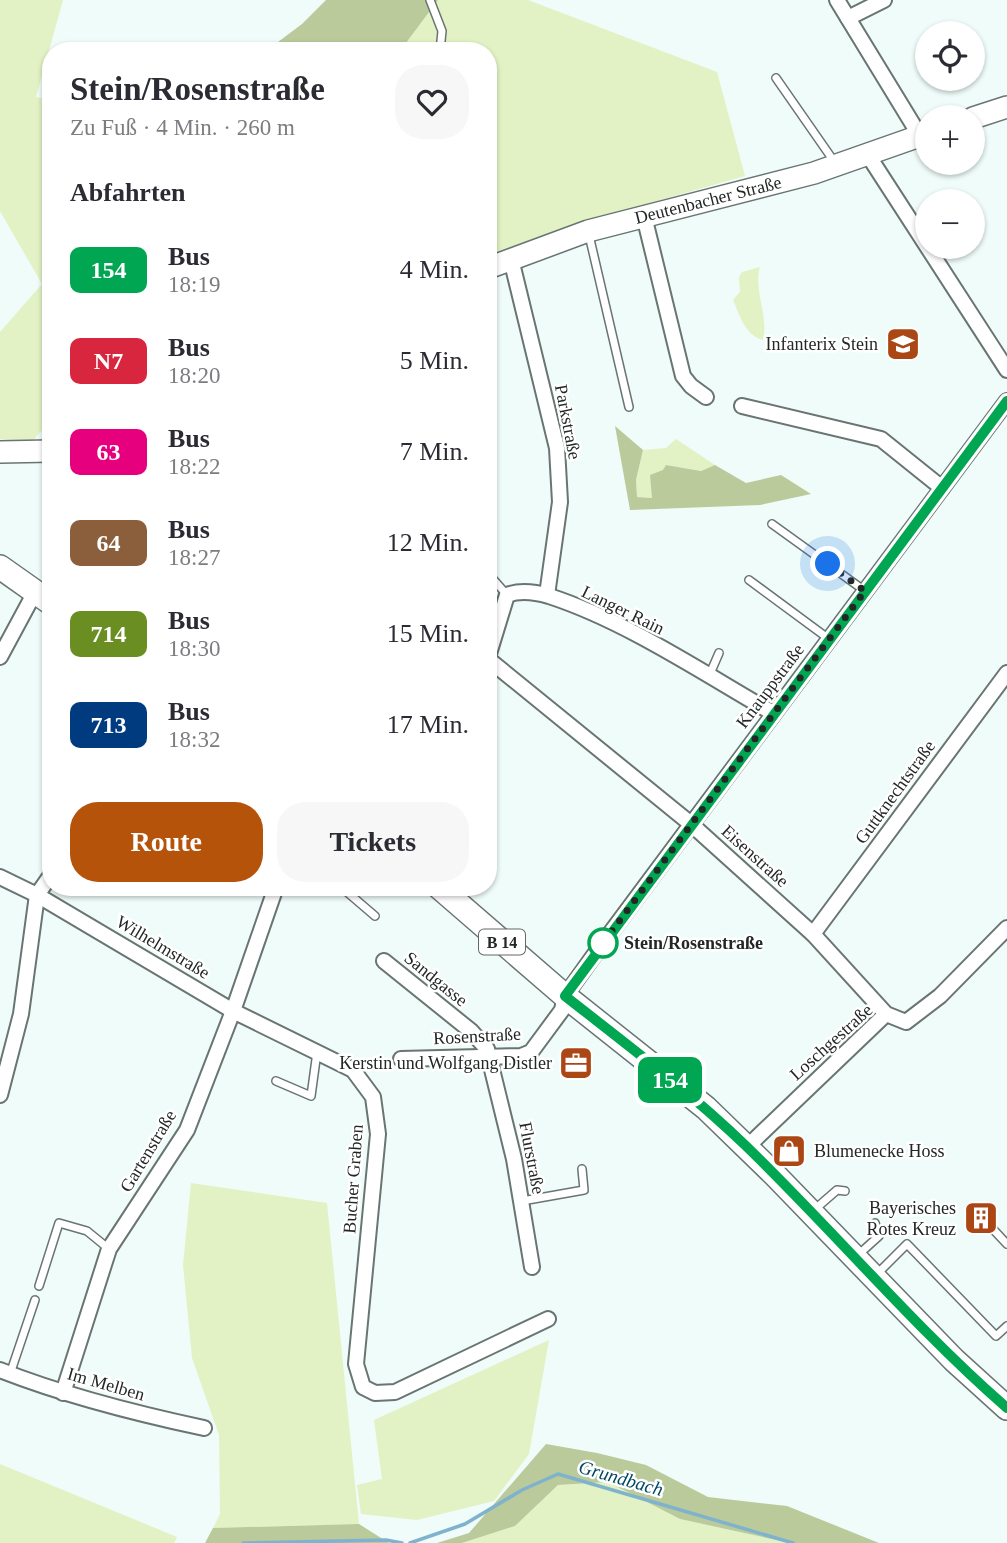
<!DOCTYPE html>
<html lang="de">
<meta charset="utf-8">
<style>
:root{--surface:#fff;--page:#f7f7f7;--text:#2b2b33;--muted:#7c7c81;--accent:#b45309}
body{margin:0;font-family:"Times New Roman",serif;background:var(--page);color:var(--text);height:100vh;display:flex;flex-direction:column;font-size:26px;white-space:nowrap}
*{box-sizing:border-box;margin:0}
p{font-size:23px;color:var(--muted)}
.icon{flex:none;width:38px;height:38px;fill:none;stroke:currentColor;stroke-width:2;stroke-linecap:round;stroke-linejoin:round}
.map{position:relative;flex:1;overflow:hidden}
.sheet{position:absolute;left:42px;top:42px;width:455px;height:854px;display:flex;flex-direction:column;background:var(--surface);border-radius:28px;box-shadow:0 2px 5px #0004}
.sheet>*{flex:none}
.badge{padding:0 14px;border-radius:10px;font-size:24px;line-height:46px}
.fabs{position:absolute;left:915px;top:21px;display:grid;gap:14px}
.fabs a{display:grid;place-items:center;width:70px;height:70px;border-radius:50%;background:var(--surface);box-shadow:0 2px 5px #0004;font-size:35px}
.you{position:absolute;width:35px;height:35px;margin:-18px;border:5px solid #fff;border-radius:50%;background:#1a73e8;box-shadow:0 0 0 10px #1a73e833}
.map>.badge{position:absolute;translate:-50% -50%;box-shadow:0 0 0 4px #fff}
h2{padding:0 28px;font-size:26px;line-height:63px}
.round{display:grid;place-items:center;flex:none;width:74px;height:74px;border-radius:28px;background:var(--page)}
.overview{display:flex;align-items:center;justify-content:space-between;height:119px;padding:0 28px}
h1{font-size:33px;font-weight:700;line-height:52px}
.cta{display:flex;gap:14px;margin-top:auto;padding:14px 28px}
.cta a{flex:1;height:80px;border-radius:28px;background:var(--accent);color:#fff;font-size:28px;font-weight:700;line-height:80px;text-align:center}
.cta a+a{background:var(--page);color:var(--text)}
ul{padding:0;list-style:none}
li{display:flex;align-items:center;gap:21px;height:91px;padding:0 28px}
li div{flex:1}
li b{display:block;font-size:26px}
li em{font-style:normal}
li .badge{min-width:77px;font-weight:700;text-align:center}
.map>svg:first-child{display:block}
.green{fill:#e2f2c4}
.forest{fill:#baca9b}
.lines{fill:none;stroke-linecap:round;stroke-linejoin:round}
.stream{stroke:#7fb3cd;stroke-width:3.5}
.lane-casing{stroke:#697572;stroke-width:10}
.street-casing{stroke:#697572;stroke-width:18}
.secondary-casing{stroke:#697572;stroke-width:24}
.primary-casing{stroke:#697572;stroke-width:26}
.lane{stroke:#fff;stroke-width:7}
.street{stroke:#fff;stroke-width:14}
.secondary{stroke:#fff;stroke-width:21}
.primary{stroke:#fff;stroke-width:23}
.line-casing{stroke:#fff;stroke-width:16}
.line{stroke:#00a651;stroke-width:10}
.walk{stroke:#232826;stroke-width:7;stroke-dasharray:0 12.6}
.stop-dot{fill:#fff;stroke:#00a651;stroke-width:3.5}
.labels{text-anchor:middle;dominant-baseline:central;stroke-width:5;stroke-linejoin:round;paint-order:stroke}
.shield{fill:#fff;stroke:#656867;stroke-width:2}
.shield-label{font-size:16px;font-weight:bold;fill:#232826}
.street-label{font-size:18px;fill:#232826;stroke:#fff}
.poi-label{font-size:18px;fill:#232826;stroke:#fff;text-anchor:end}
.stop-label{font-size:18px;font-weight:bold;fill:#232826;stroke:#fff;text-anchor:start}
.water-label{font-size:19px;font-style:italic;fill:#004964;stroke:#fff}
</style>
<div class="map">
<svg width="1007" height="1543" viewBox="0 0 1007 1543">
<rect width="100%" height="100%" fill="#effcf9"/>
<g class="green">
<polygon points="0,0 63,0 36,97 51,100 51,435 46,437 41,431 32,442 0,439 0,332 42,284 0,211"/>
<polygon points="438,0 528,0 717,72 745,176 569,226 488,255 488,51 400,51"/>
<path d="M760,267c-7,22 9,49 3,73 -18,-5 -23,-24 -30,-40l7,-8 -1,-15 3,-5z"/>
<polygon points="676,439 715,465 701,471 666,465 652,498 637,497 636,480 643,450 666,448"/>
<polygon points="191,1183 327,1203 359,1524 213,1528 220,1514 219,1435 192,1358 183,1265"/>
<polygon points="549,1340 529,1454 494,1501 417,1520 361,1514 357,1485 382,1479 374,1420"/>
<polygon points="0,1464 177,1537 174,1543 0,1543"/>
<polygon points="608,1482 680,1519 790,1543 462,1543 515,1526 558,1485"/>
</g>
<g class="forest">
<polygon points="326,0 438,0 400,51 266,51 302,24"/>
<polygon points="615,426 643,450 636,480 637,497 652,498 650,475 663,470 666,465 701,471 715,465 746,483 781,475 811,494 760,505 630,510"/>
<polygon points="546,1444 597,1453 646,1465 708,1497 787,1506 879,1543 790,1543 680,1519 608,1482 558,1485 515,1526 462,1543 437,1543 469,1533"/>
<polygon points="359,1524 389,1543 205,1543 213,1528"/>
</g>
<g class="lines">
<g class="stream">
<polyline points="243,1543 386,1540 402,1543"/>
<polyline points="410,1543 465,1524 522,1490 558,1474 793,1543"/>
</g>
<g class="lane-casing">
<g id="lane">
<polyline points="430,0 442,31 440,51"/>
<polyline points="776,78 831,157 833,164"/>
<polyline points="589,235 629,407"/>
<polyline points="772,524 865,591"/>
<polyline points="488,579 493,579 507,595"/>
<polyline points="749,580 829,639"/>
<polyline points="709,676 719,653"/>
<polyline points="349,887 347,892 375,916"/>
<polyline points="276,1081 311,1096 317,1052"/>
<polyline points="522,1201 584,1190 582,1169"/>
<polyline points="814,1210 837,1190 845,1191"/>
<polyline points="991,1227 1007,1244"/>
<polyline points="858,1255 879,1236 875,1223"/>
<polyline points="875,1276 907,1244 996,1336 1007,1326"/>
<polyline points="39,1286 59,1223 87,1231 109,1249"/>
<polyline points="10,1374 35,1300"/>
</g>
</g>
<g class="street-casing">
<g id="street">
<polyline points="837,0 920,136"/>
<polyline points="848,18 884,0"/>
<polyline points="868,155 1007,370"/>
<polyline points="644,216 683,376 691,386 706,397"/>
<polyline points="511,259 557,448 560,502 547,595"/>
<polyline points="742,406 881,439 942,488"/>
<polyline points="0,657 35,592"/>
<path d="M488,657l19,-62c13,-5 28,-3 42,1 77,25 154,77 224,117"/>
<polyline points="488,659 691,824 813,934 886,1014 906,1022 940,996 1007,928"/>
<polyline points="0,877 37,895 233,1011 353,1070 373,1097 378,1134 356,1364 363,1387 375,1393 395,1392 548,1319"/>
<polyline points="813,934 1007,673"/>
<polyline points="384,961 471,1031 487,1049 514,1159 532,1267"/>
<polyline points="401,1059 521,1056 531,1052 562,1010 565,996 600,947 1007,401"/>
<polyline points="0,1095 21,1014 37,895 51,875"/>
<polyline points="747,1147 886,1014"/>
<path d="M0,1370c66,26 134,43 204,58"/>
<polyline points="63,1393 109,1249 187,1130 233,1011 276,887"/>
</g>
</g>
<g class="secondary-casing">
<g id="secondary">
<polyline points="973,118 1007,107"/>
<polyline points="488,268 588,231 814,173 928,133"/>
<polyline points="0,452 51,451"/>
</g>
</g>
<g class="primary-casing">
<g id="primary">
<polyline points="0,567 51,603"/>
<polyline points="439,887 565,996 706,1108 775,1175 954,1360 1007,1408"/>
</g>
</g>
<use href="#lane" class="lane"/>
<use href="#street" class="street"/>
<use href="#secondary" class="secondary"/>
<use href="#primary" class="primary"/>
</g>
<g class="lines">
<g class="line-casing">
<path id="line" d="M1007,401l-442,595c61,48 124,95 180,149 89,86 169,182 262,263"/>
</g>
<use href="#line" class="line"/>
<polyline class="walk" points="603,943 600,947 865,591 828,564"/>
</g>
<defs>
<g id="school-square" transform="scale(1.75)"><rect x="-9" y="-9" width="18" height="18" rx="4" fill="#ab4715" stroke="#fff"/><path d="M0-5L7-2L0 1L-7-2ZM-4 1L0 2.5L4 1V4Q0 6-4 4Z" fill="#fff"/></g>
<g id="office-square" transform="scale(1.75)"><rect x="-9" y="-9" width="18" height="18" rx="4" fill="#ab4715" stroke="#fff"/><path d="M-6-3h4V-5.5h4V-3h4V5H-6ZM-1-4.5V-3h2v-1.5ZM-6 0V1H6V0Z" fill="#fff"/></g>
<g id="shop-square" transform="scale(1.75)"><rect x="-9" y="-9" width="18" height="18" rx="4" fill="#ab4715" stroke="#fff"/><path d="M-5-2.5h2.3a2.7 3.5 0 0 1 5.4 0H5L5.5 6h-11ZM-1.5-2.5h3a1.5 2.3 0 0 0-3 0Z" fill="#fff"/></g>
<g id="building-square" transform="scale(1.75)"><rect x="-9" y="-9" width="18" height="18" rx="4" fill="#ab4715" stroke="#fff"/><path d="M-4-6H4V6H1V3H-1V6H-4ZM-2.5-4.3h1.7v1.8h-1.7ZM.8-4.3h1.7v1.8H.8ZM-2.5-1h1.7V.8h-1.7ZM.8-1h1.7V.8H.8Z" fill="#fff"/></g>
</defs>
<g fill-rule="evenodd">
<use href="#school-square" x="903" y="344"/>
<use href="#office-square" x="576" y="1063"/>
<use href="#shop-square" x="789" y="1151"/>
<use href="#building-square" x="981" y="1218"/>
</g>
<circle class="stop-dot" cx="603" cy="943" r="14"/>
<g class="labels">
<rect class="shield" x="479" y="929.5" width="46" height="25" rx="5"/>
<g class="shield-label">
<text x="502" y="942">B 14</text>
</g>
<g class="street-label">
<text transform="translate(708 200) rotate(-14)">Deutenbacher Straße</text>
<text transform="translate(568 422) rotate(79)">Parkstraße</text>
<text transform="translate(623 610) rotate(26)">Langer Rain</text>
<text transform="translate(770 686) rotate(-53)">Knauppstraße</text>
<text transform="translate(895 792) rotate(-54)">Guttknechtstraße</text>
<text transform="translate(755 856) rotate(42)">Eisenstraße</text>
<text transform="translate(163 947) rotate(31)">Wilhelmstraße</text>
<text transform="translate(436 979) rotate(39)">Sandgasse</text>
<text transform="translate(477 1036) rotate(-3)">Rosenstraße</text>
<text transform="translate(831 1042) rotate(-42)">Loschgestraße</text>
<text transform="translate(148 1151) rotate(-59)">Gartenstraße</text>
<text transform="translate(532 1158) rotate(79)">Flurstraße</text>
<text transform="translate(353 1179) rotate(-86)">Bucher Graben</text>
<text transform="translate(106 1384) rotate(16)">Im Melben</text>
</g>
<g class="poi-label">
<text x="878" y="344">Infanterix Stein</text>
<text x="552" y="1063">Kerstin und Wolfgang Distler</text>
<text x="814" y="1151" text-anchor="start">Blumenecke Hoss</text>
<text x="956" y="1208">Bayerisches<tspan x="956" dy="21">Rotes Kreuz</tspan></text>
</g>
<g class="stop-label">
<text x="624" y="943">Stein/Rosenstraße</text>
</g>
<g class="water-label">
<text transform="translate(621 1478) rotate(16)">Grundbach</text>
</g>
</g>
</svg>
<div class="fabs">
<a><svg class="icon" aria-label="locate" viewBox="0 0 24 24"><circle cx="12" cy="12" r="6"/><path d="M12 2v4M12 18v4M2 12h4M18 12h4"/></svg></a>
<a>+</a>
<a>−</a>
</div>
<div class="you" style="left:828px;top:564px"></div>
<b class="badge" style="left:670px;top:1080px;background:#00a651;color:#fff">154</b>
<section class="sheet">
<div class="overview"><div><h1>Stein/Rosenstraße</h1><p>Zu Fuß · 4 Min. · 260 m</p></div><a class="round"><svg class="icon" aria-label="heart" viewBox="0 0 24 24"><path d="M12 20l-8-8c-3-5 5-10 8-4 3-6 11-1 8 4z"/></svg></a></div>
<h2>Abfahrten</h2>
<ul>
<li><span class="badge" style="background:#00a651;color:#fff">154</span><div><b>Bus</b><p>18:19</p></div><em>4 Min.</em></li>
<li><span class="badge" style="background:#d7263d;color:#fff">N7</span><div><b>Bus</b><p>18:20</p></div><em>5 Min.</em></li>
<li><span class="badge" style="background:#e6007e;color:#fff">63</span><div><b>Bus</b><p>18:22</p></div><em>7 Min.</em></li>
<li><span class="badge" style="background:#8b5e3c;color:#fff">64</span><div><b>Bus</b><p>18:27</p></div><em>12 Min.</em></li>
<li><span class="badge" style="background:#6b8e23;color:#fff">714</span><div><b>Bus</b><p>18:30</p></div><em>15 Min.</em></li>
<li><span class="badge" style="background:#003b80;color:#fff">713</span><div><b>Bus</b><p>18:32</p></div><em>17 Min.</em></li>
</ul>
<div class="cta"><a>Route</a><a>Tickets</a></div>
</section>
</div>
